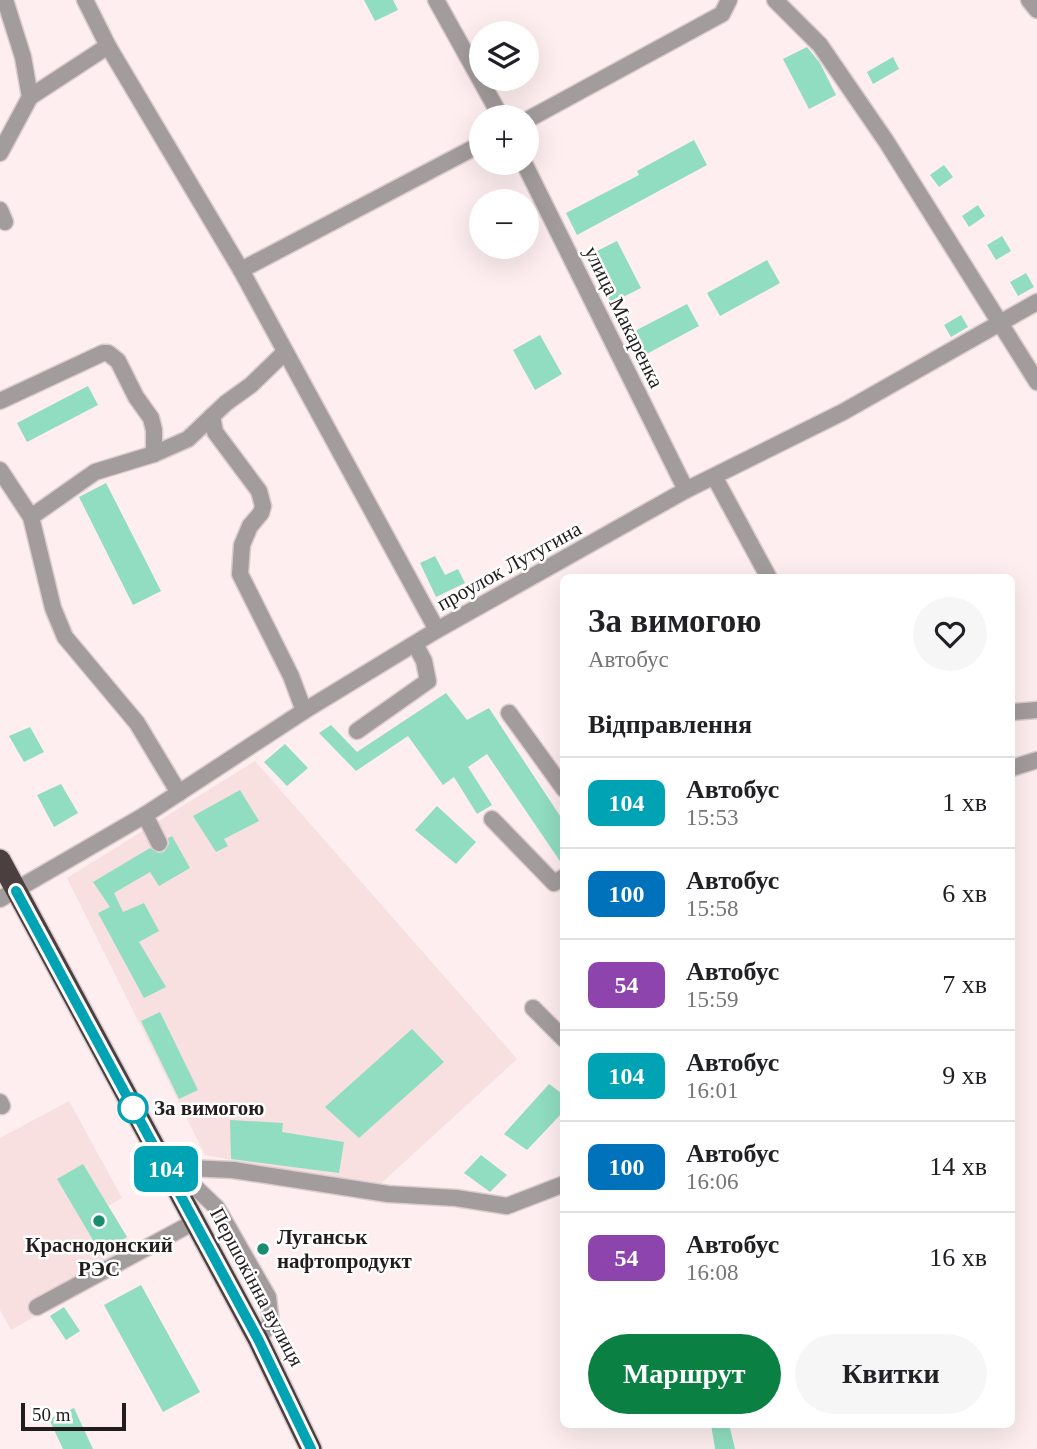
<!DOCTYPE html>
<html lang="uk">
<meta charset="utf-8">
<style>
:root{--surface:#fff;--page:#f6f6f6;--text:#202124;--muted:#757577;--line:#e0e0e0;--accent:#0b8043}
body{margin:0;font-family:"Times New Roman",serif;background:var(--page);color:var(--text);height:100vh;display:flex;flex-direction:column;font-size:26px;white-space:nowrap}
*{box-sizing:border-box;margin:0}
p{font-size:23px;color:var(--muted)}
.icon{flex:none;width:38px;height:38px;fill:none;stroke:currentColor;stroke-width:2;stroke-linecap:round;stroke-linejoin:round}
.map{position:relative;flex:1;overflow:hidden}
.sheet{position:absolute;left:560px;top:574px;width:455px;height:854px;display:flex;flex-direction:column;background:var(--surface);border-radius:10px;box-shadow:0 7px 28px #0002}
.sheet>*{flex:none}
.badge{padding:0 14px;border-radius:10px;font-size:24px;line-height:46px}
.controls{position:absolute;left:469px;top:21px;display:grid;gap:14px}
.controls a{display:grid;place-items:center;width:70px;height:70px;border-radius:50%;background:var(--surface);box-shadow:0 7px 28px #0002;font-size:35px}
.scale{position:absolute;left:21px;bottom:18px;width:105px;box-sizing:border-box;padding-left:7px;border:4px solid #221c1d;border-top:0;font-size:19px;line-height:24px;white-space:nowrap;color:#221c1d;-webkit-text-stroke:5px #fff;paint-order:stroke}
.map>.badge{position:absolute;translate:-50% -50%;box-shadow:0 0 0 4px #fff}
h2{padding:0 28px;font-size:26px;line-height:63px}
.round{display:grid;place-items:center;flex:none;width:74px;height:74px;border-radius:37px;background:var(--page)}
.summary{display:flex;align-items:center;justify-content:space-between;height:119px;padding:0 28px}
h1{font-size:33px;font-weight:800;line-height:52px}
.cta{display:flex;gap:14px;margin-top:auto;padding:14px 28px}
.cta a{flex:1;height:80px;border-radius:42px;background:var(--accent);color:#fff;font-size:28px;font-weight:800;line-height:80px;text-align:center}
.cta a+a{background:var(--page);color:var(--text)}
ul{padding:0;list-style:none}
li{display:flex;align-items:center;gap:21px;height:91px;padding:0 28px;border-top:2px solid var(--line)}
li div{flex:1}
li b{display:block;font-size:26px}
li em{font-style:normal}
li .badge{min-width:77px;font-weight:700;text-align:center}
.map>svg:first-child{display:block}
.built{fill:#f8e0e1}
.building{fill:#90ddc1}
.lines{fill:none;stroke-linecap:round;stroke-linejoin:round}
.minor-casing{stroke:#dbcccd;stroke-width:19}
.highway-casing{stroke:#dbcccd;stroke-width:24}
.minor{stroke:#a39c9d;stroke-width:16}
.highway{stroke:#4b3f40;stroke-width:21}
.line-casing{stroke:#fff;stroke-width:16}
.line{stroke:#00a3b4;stroke-width:10}
.stop-dot{fill:#fff;stroke:#00a3b4;stroke-width:3.5}
.poi-dot{fill:#1a8d6e;stroke:#fff;stroke-width:2.5}
.labels{text-anchor:middle;dominant-baseline:central;stroke-width:5;stroke-linejoin:round;paint-order:stroke}
.street-label{font-size:21px;fill:#221c1d;stroke:#fff}
.stop-label{font-size:21px;font-weight:bold;fill:#221c1d;stroke:#fff;text-anchor:start}
.poi-label{font-size:21px;font-weight:bold;fill:#221c1d;stroke:#fff;text-anchor:start}
</style>
<div class="map">
<svg width="1037" height="1449" viewBox="0 0 1037 1449">
<rect width="100%" height="100%" fill="#feeeef"/>
<g class="built">
<polygon points="255,761 517,1059 376,1188 205,1155 67,878"/>
<polygon points="69,1101 122,1198 108,1206 127,1237 137,1260 11,1330 0,1310 0,1138"/>
</g>
<g class="building">
<polygon points="364,0 393,0 398,10 375,21"/>
<polygon points="807,47 820,63 836,95 809,109 783,59"/>
<polygon points="893,57 899,69 873,84 867,72"/>
<polygon points="694,140 707,165 577,235 566,213 639,175 637,171"/>
<polygon points="944,165 953,177 939,187 930,175"/>
<polygon points="978,205 985,216 969,227 962,216"/>
<polygon points="1002,236 1011,251 996,260 987,245"/>
<polygon points="617,241 641,288 611,303 587,256"/>
<polygon points="767,260 780,283 720,316 707,293"/>
<polygon points="1026,273 1034,287 1018,296 1010,282"/>
<polygon points="687,304 699,326 641,357 629,334"/>
<polygon points="961,315 968,327 951,337 944,325"/>
<polygon points="540,335 562,374 535,390 513,350"/>
<polygon points="88,386 98,405 27,442 17,423"/>
<polygon points="106,483 161,591 133,605 79,497"/>
<polygon points="435,556 445,575 458,569 465,583 436,597 420,563"/>
<polygon points="446,693 467,720 489,708 564,822 564,867 487,754 468,767 492,805 477,814 454,777 443,785 408,736 356,771 319,733 331,725 357,752"/>
<polygon points="30,727 44,752 24,762 9,736"/>
<polygon points="285,744 308,768 287,786 264,762"/>
<polygon points="61,784 78,813 54,827 37,795"/>
<polygon points="240,790 259,821 224,839 228,846 216,852 193,816"/>
<polygon points="437,806 476,842 456,864 415,830"/>
<polygon points="172,836 190,868 159,886 150,872 114,893 123,912 144,903 159,931 139,942 166,987 144,998 98,913 110,907 93,882 150,848 158,853 164,852 169,844 168,838"/>
<polygon points="160,1012 198,1090 179,1099 141,1021"/>
<polygon points="412,1029 444,1062 359,1138 325,1107"/>
<polygon points="549,1084 564,1095 564,1111 527,1150 504,1134"/>
<polygon points="230,1120 283,1123 282,1132 344,1142 339,1173 231,1159"/>
<polygon points="481,1155 507,1175 490,1192 464,1173"/>
<polygon points="83,1164 127,1237 100,1252 57,1179"/>
<polygon points="141,1285 200,1392 163,1412 104,1305"/>
<polygon points="64,1307 80,1331 66,1340 50,1316"/>
<polygon points="74,1408 93,1449 63,1449 49,1419"/>
<polygon points="711,1424 729,1424 735,1449 715,1449"/>
</g>
<g class="lines">
<g class="minor-casing">
<g id="minor">
<polyline points="85,0 108,46 241,270 437,630"/>
<polyline points="436,0 501,117"/>
<polyline points="775,0 820,45 886,141 1037,382"/>
<polyline points="1029,0 1037,10"/>
<polyline points="30,97 108,46"/>
<polyline points="527,120 722,14 729,0"/>
<polyline points="0,153 30,97 23,57 5,0"/>
<polyline points="524,163 686,490"/>
<polyline points="0,210 5,222"/>
<polyline points="241,270 481,144"/>
<polyline points="0,401 103,353 108,353 118,361 136,397 151,418 154,430 154,454"/>
<polyline points="212,416 215,432 259,491 263,506 261,513 250,526 242,545 240,574 291,676 304,711"/>
<polyline points="0,470 31,517 53,608 65,637 137,723 179,793"/>
<polyline points="715,478 769,578"/>
<polyline points="31,517 95,472 154,454 188,439 226,403 251,385 285,352"/>
<polyline points="1012,712 1037,710"/>
<polyline points="509,713 564,789"/>
<polyline points="357,731 428,681 424,661 415,644"/>
<polyline points="1012,768 1037,760"/>
<polyline points="145,815 159,843"/>
<polyline points="492,819 554,883 564,877"/>
<polyline points="0,899 145,815 304,711 437,630 686,490 843,412 1037,302"/>
<polyline points="533,1008 564,1039"/>
<polyline points="0,1102 2,1106"/>
<polyline points="165,1167 233,1170 388,1194 456,1198 507,1206 564,1184"/>
<polyline points="167,1169 194,1186 217,1208 268,1297 271,1323 258,1339"/>
<polyline points="37,1307 194,1222"/>
</g>
</g>
<g class="highway-casing">
<polyline id="highway" points="0,860 258,1339 311,1449"/>
</g>
<use href="#minor" class="minor"/>
<use href="#highway" class="highway"/>
</g>
<g class="lines">
<g class="line-casing">
<polyline id="line" points="16,891 258,1339 311,1449"/>
</g>
<use href="#line" class="line"/>
</g>
<circle class="stop-dot" cx="133" cy="1108" r="14"/>
<g class="poi-dot">
<circle cx="99" cy="1221" r="7"/>
<circle cx="263" cy="1249" r="7"/>
</g>
<g class="labels">
<g class="street-label">
<text transform="translate(624 317) rotate(64)">улица Макаренка</text>
<text transform="translate(509 566) rotate(-29)">проулок Лутугина</text>
<text transform="translate(257 1287) rotate(62)">Першокінна вулиця</text>
</g>
<g class="stop-label">
<text x="154" y="1108">За вимогою</text>
</g>
<g class="poi-label">
<text x="277" y="1237">Луганськ<tspan x="277" dy="24">нафтопродукт</tspan></text>
<text x="99" y="1245" text-anchor="middle">Краснодонский<tspan x="99" dy="24">РЭС</tspan></text>
</g>
</g>
</svg>
<div class="controls">
<a><svg class="icon" aria-label="layers" viewBox="0 0 24 24"><path d="M12 4l9 5-9 5-9-5zM3 14l9 5 9-5"/></svg></a>
<a>+</a>
<a>−</a>
</div>
<div class="scale">50 m</div>
<b class="badge" style="left:166px;top:1169px;background:#00a3b4;color:#fff">104</b>
<section class="sheet">
<div class="summary"><div><h1>За вимогою</h1><p>Автобус</p></div><a class="round"><svg class="icon" aria-label="heart" viewBox="0 0 24 24"><path d="M12 20l-8-8c-3-5 5-10 8-4 3-6 11-1 8 4z"/></svg></a></div>
<h2>Відправлення</h2>
<ul>
<li><span class="badge" style="background:#00a3b4;color:#fff">104</span><div><b>Автобус</b><p>15:53</p></div><em>1 хв</em></li>
<li><span class="badge" style="background:#0072bc;color:#fff">100</span><div><b>Автобус</b><p>15:58</p></div><em>6 хв</em></li>
<li><span class="badge" style="background:#8e44ad;color:#fff">54</span><div><b>Автобус</b><p>15:59</p></div><em>7 хв</em></li>
<li><span class="badge" style="background:#00a3b4;color:#fff">104</span><div><b>Автобус</b><p>16:01</p></div><em>9 хв</em></li>
<li><span class="badge" style="background:#0072bc;color:#fff">100</span><div><b>Автобус</b><p>16:06</p></div><em>14 хв</em></li>
<li><span class="badge" style="background:#8e44ad;color:#fff">54</span><div><b>Автобус</b><p>16:08</p></div><em>16 хв</em></li>
</ul>
<div class="cta"><a>Маршрут</a><a>Квитки</a></div>
</section>
</div>
